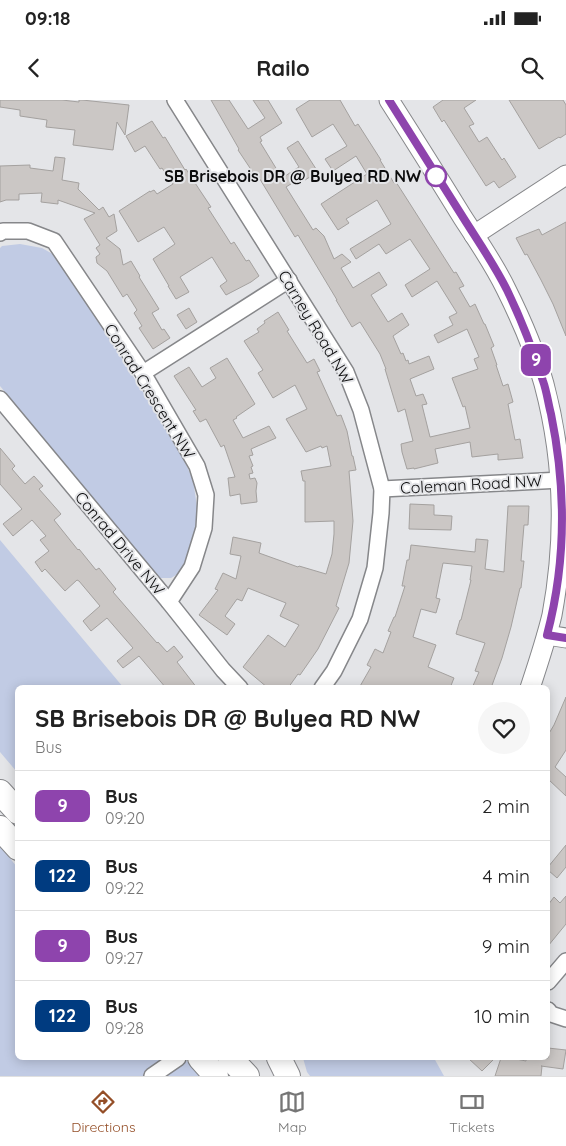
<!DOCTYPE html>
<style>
:root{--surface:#fff;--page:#f6f6f6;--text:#222;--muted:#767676;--line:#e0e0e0;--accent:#944e27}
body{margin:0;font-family:Quicksand,sans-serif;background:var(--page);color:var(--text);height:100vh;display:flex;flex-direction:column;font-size:19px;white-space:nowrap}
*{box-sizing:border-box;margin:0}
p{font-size:16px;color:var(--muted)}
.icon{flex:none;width:28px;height:28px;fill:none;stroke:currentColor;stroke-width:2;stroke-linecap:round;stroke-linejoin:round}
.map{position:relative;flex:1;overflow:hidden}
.drawer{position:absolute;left:15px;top:585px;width:535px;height:375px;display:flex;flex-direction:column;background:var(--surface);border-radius:8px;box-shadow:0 2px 12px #0003}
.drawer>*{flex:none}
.badge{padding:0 10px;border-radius:8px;font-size:18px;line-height:32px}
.map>.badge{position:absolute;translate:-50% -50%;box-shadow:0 0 0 2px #fff}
.round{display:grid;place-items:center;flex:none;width:52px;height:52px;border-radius:26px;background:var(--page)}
.overview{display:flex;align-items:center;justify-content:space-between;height:85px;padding:0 20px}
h1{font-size:24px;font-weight:800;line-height:38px}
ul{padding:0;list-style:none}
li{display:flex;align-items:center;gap:15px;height:70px;padding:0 20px;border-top:1px solid var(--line)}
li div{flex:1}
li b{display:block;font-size:19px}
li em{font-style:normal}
li .badge{min-width:55px;font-weight:700;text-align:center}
.status{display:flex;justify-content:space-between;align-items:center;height:35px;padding:0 25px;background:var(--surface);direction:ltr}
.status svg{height:14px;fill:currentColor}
header{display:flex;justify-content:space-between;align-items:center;height:65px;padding:0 20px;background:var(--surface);font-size:22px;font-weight:800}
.dock{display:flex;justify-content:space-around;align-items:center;height:70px;border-top:1px solid var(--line);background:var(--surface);font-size:14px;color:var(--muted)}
.dock a{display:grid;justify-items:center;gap:2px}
.dock .current{color:var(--accent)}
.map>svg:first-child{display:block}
.green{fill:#c1cbe4}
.building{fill:#cbc7c5;stroke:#a4a19f}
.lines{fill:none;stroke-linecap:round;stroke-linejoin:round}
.minor-casing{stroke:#86878a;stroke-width:18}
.tertiary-casing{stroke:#86878a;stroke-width:21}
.primary-casing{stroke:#86878a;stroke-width:26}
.minor{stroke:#fff;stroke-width:15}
.tertiary{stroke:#fff;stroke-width:19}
.primary{stroke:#fff;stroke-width:24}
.line-casing{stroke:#fff;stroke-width:11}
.line{stroke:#8e44ad;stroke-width:8}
.stop-dot{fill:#fff;stroke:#8e44ad;stroke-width:2.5}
.labels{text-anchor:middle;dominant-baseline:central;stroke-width:4;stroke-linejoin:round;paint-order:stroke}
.stop-label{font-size:16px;font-weight:bold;fill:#0c0c0d;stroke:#e4e5e8;text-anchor:end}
.street-label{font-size:16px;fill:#0c0c0d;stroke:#e4e5e8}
</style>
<div class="status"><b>09:18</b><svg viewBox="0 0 49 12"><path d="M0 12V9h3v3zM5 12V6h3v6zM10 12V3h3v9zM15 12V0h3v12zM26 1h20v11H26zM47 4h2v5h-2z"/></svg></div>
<header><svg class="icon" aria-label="back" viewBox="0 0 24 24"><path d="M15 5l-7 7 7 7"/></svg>Railo<svg class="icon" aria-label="search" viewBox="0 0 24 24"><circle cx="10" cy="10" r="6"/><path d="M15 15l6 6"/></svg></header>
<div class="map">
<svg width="566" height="976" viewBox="0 0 566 976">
<rect width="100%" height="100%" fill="#e4e5e8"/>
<g class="green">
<polygon points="20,144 42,148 58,157 180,351 193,380 198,413 194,444 181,472 171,478 159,478 0,286 0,148 2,146"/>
<polygon points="0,440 123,587 18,588 17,672 0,652"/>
<polygon points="0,746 17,767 18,958 184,958 201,976 0,976"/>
<polygon points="303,958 434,958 444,976 310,976 307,972"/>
</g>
<g class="building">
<polygon points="0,0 62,0 79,2 79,0 82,0 129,5 125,35 117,22 113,50 73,45 75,30 46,27 47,20 20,16 20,10 0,7"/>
<polygon points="211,0 229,0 248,29 265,18 253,0 268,0 282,23 260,37 262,41 260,42 282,78 299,67 287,48 298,41 318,72 305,80 302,77 286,87 296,103 313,130 316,128 324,136 334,159 342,154 351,162 341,168 353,188 379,172 387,185 371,195 388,222 402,213 409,225 393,236 401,254 403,253 406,261 408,260 409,264 429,256 434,269 410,279 416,296 423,294 427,304 422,305 430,337 470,328 465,306 463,307 452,278 478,269 474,259 479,257 467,229 438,243 434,235 453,225 449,217 457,213 437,181 412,197 405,185 430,169 410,139 386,154 379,144 356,159 350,149 391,124 377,100 346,119 349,123 338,130 321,104 367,74 356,56 333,71 325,59 347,46 333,24 312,37 296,9 310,0 340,0 355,26 358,24 381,60 380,60 394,83 396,82 412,107 454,173 456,172 464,186 459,188 470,207 475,204 484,224 485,224 494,246 491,248 497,265 496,265 503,286 508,284 513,302 508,304 515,340 520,339 523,358 498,360 498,354 472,357 470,342 435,349 438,363 414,369 414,368 407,369 402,352 401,344 413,341 405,309 398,312 385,269 386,269 380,254 360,222 352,227 336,200 337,200 298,135 295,137 258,76 256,77 238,50 239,49"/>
<polygon points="443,0 476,0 464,8 474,24 469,26 479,42 487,37 502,60 504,58 516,77 499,88 494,81 486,86 444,20 442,22 433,7"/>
<polygon points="509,0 563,0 566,5 566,34 560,38 559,37 539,49"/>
<polygon points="152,21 163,38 165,37 185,70 186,69 199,89 211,107 208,108 226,136 231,144 234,142 246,161 249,160 259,176 251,182 226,195 220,186 227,181 212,157 180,177 189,192 176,199 168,186 169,186 153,159 175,144 164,127 138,142 119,111 150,91 150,92 154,90 157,94 173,84 162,68 160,69 145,46 135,52 126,36"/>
<polygon points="55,57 65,58 62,80 79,83 78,89 99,110 103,107 109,117 114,114 117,131 106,138 120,149 123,165 131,161 140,176 139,177 159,209 152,213 162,230 164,229 170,238 153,249 139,228 142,226 134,213 137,210 127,194 123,197 107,171 97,163 96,157 100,154 96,148 100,145 84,119 95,113 58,100 58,104 41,102 42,93 19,94 19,100 6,100 0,102 0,66 30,65 30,68 53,71"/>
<polygon points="566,122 566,236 553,204 541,180 527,154 525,155 516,138 539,129 542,135"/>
<polygon points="189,208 197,222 186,229 177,215"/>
<polygon points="278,212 289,230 287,231 307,263 314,259 320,271 317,272 337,316 341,315 347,331 352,356 353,356 356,370 349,371 353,421 349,463 336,506 339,508 318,549 300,575 298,574 288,588 268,588 243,567 268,535 285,547 299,525 280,516 286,503 248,488 242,501 237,499 225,516 226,517 235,524 227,535 199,515 218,490 215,489 223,473 236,479 241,456 230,454 233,437 261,443 259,453 298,467 299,466 326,474 332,454 334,434 334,421 305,422 305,381 303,381 301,371 331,366 327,346 322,348 321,346 306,352 286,319 307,309 295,285 273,298 258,273 263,270 244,241 259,232 257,229 265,223 264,221"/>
<polygon points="227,258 255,304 236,317 237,318 233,320 243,338 269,326 276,338 251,349 253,355 249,356 253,366 251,367 253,373 249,374 250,379 255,378 257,383 256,391 257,402 241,404 240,394 230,396 228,378 235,377 224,345 221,347 206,319 200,322 193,311 196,310 174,276 189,267 202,287 216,278 210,268"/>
<polygon points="0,348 15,366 12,369 25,384 34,376 43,386 39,389 61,414 54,420 78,450 79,449 96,470 99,468 116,489 113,492 157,543 158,542 167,552 174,546 183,557 177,562 197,588 166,588 139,556 123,568 117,561 133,548 107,518 91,531 83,521 100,506 79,481 77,480 65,491 45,469 42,472 35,462 49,451 40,440 46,436 32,420 13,436 3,424 22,409 0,384"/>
<polygon points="410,404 434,405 434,415 452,416 451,430 409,429"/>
<polygon points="508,406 529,406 528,425 524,425 521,461 524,461 521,488 520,488 511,527 502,558 491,588 472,588 479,572 475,571 485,543 456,534 460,520 461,520 471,480 470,480 472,466 443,463 436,498 440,499 436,513 421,509 413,537 436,545 428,567 454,578 450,588 359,588 371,567 367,565 375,549 383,553 391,532 388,531 394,517 395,517 405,486 402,486 407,460 409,460 411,445 475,452 476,439 488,440 485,469 504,472"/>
<polygon points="566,597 566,650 555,667 566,677 566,696 548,679 548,635 554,625"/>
<polygon points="566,745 566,767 557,778 548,770 548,767"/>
<polygon points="566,796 566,824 548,846 548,805 554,797 560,803"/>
<polygon points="548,948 566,950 563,969 541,966 542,966 541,976 495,976 501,958 511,958 526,961 526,958 548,958"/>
<polygon points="468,958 495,958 482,971"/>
</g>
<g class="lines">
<g class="minor-casing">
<g id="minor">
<polyline points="175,0 346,272 361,310 382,389 381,413 375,468 360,519 334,571 322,588"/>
<polyline points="0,133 3,131 28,131 54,141 143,273 197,366 206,395 204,428 192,467 169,502"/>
<polyline points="143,273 289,180"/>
<polyline points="0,299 169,502 223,570 240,588"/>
<polyline points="382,389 561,380"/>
<polyline points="548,882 566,861"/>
<polyline points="548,910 551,914 566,919"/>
<polyline points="152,976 178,958"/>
</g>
</g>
<g class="tertiary-casing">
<g id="tertiary">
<path d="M389,0c25,39 50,79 74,118 15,23 31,46 43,71 15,30 29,62 38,95 20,75 22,155 8,231 -6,25 -14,49 -22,73"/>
<polyline points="474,135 566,75"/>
<polyline points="547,535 566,538"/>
</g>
</g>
<g class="primary-casing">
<g id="primary">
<polyline points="0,692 18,712"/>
<polyline points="0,728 18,748"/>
<polyline points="200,958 216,976"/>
<polyline points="230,958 247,976"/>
<polyline points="279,958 288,976"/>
</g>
</g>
<use href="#minor" class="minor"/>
<use href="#tertiary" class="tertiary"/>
<use href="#primary" class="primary"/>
</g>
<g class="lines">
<g class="line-casing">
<path id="line" d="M389,0c25,40 51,81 77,122 14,22 29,44 41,68 14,29 26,60 36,91 4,11 5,22 8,33 15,73 15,149 -4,221l19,3"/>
</g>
<use href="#line" class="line"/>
</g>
<circle class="stop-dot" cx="436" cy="76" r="10"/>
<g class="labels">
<g class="stop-label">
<text x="421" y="76">SB Brisebois DR @ Bulyea RD NW</text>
</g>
<g class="street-label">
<text transform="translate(316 227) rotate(59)">Carney Road NW</text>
<text transform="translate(150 291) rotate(58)">Conrad Crescent NW</text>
<text transform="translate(471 384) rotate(-3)">Coleman Road NW</text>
<text transform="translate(120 443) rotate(50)">Conrad Drive NW</text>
</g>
</g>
</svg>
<b class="badge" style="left:536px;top:260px;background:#8e44ad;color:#fff">9</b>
<section class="drawer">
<div class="overview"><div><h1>SB Brisebois DR @ Bulyea RD NW</h1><p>Bus</p></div><a class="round"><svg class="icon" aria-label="heart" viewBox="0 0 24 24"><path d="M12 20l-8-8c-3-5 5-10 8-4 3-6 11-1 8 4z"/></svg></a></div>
<ul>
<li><span class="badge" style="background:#8e44ad;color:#fff">9</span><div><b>Bus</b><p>09:20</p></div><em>2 min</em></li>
<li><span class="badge" style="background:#003b80;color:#fff">122</span><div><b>Bus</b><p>09:22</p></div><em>4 min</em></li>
<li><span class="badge" style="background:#8e44ad;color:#fff">9</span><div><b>Bus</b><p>09:27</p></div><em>9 min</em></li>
<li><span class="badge" style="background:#003b80;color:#fff">122</span><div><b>Bus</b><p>09:28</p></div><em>10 min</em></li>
</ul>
</section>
</div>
<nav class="dock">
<a class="current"><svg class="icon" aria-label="directions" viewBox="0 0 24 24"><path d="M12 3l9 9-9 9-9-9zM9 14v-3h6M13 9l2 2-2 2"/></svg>Directions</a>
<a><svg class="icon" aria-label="map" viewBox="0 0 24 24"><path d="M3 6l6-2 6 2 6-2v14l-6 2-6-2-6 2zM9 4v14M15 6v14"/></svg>Map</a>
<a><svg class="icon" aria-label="tickets" viewBox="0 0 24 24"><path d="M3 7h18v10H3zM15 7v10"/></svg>Tickets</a>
</nav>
